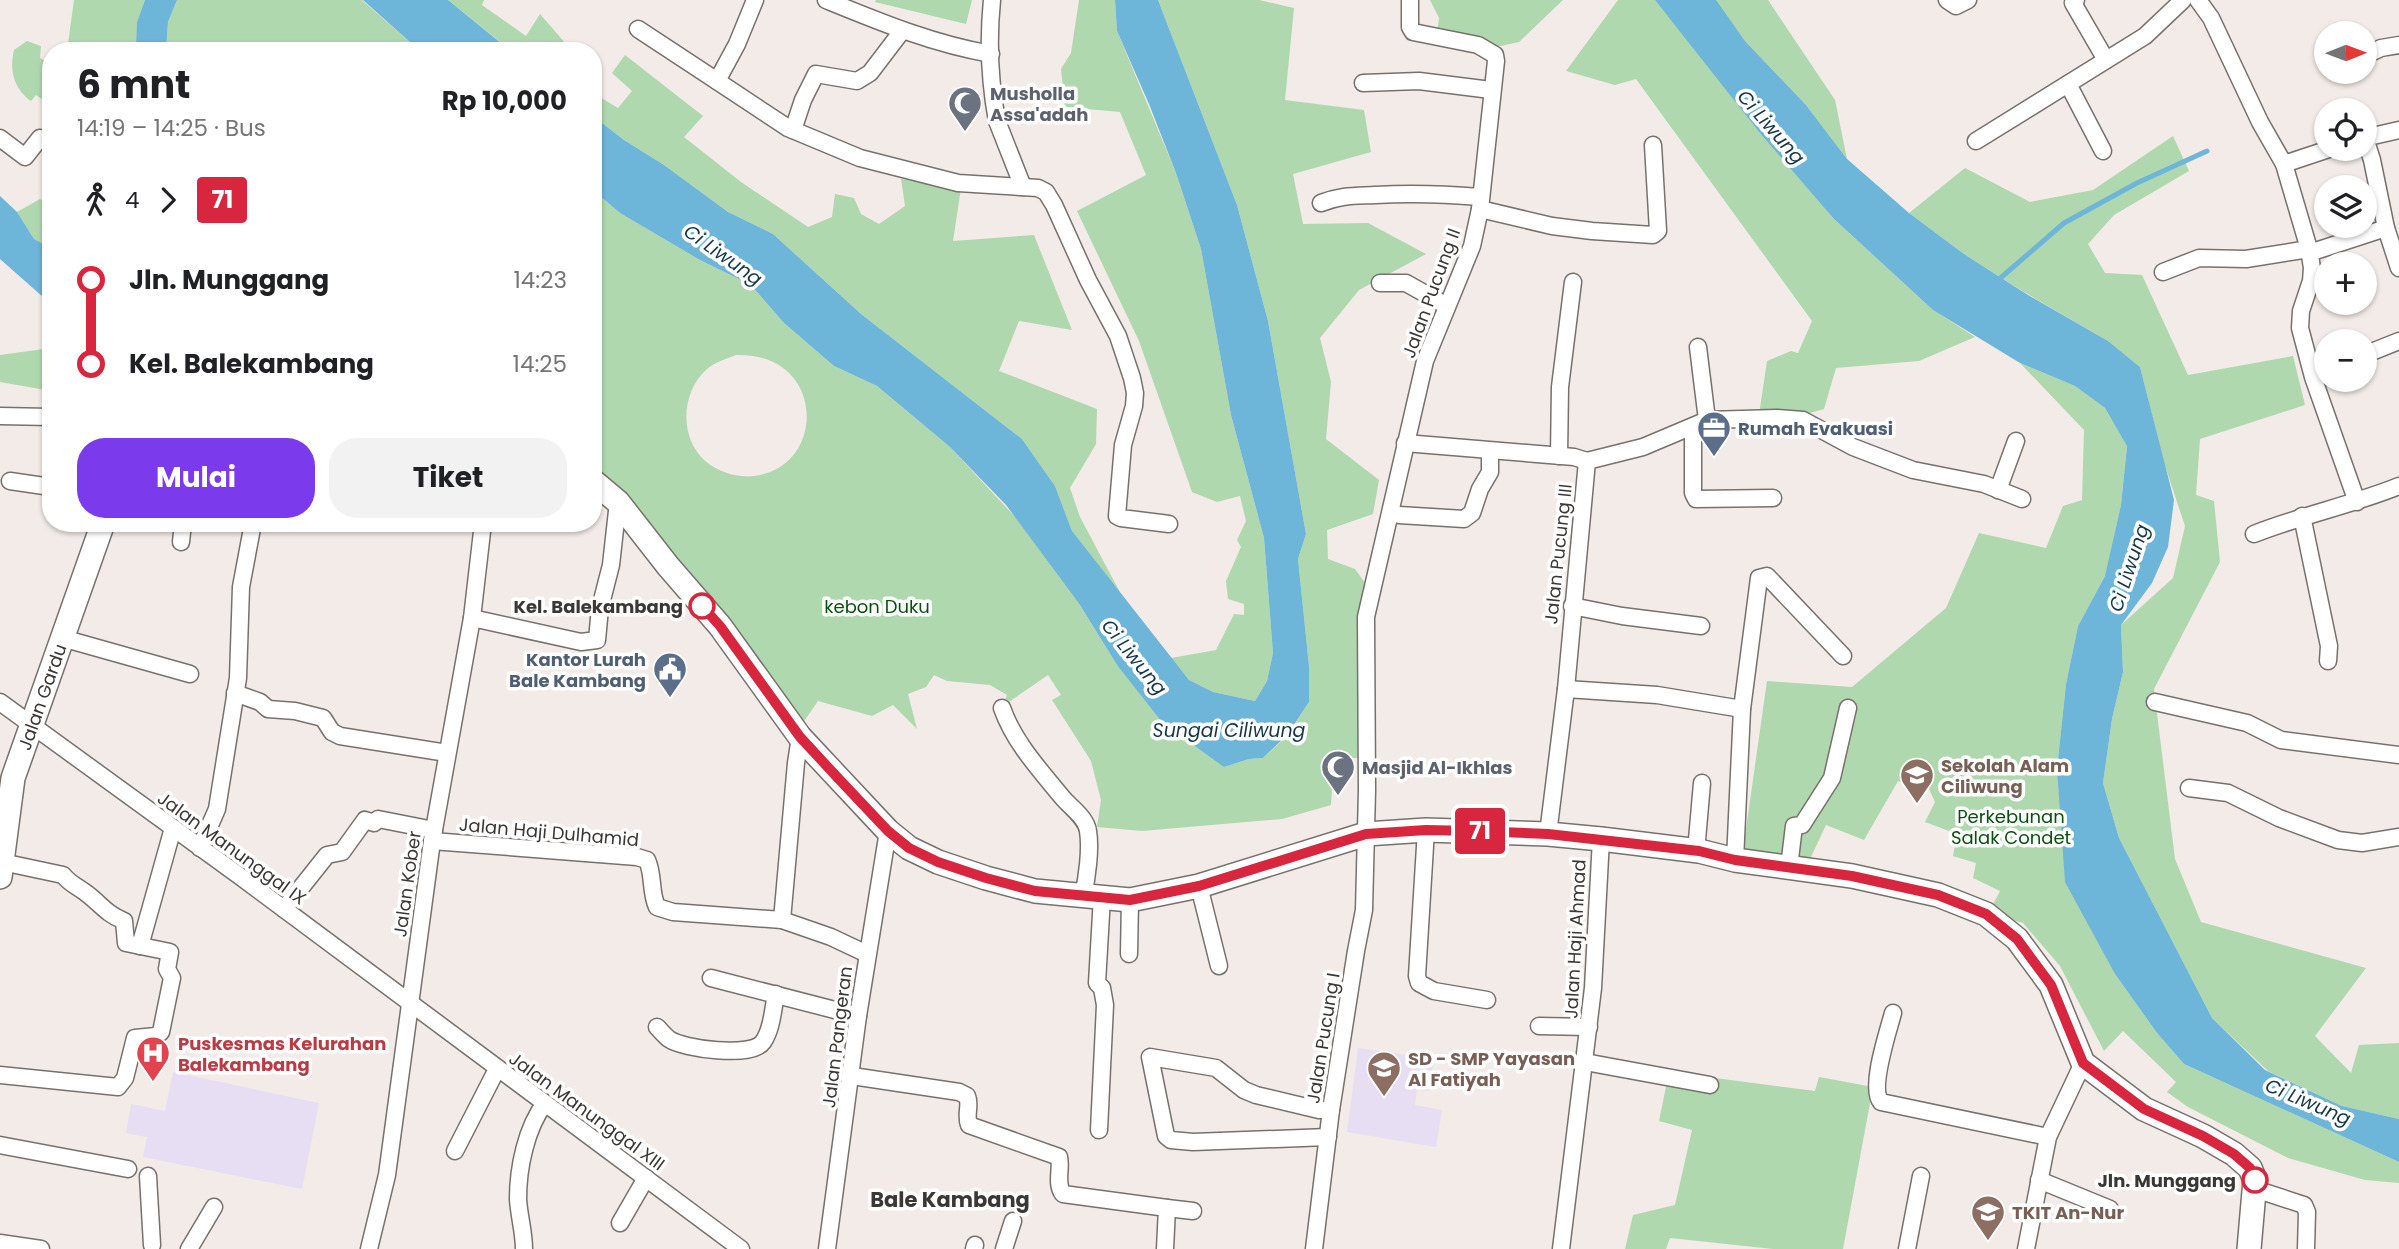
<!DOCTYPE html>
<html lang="id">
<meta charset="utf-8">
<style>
:root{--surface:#fff;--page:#f2f2f2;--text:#202124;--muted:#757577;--accent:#7c3aed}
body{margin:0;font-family:Poppins,sans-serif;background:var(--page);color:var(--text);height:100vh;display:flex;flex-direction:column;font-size:26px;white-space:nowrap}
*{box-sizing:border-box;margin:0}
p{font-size:23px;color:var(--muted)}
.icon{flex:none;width:38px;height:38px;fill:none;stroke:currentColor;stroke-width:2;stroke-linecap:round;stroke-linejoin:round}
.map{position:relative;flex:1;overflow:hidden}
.drawer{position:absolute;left:42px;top:42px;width:560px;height:490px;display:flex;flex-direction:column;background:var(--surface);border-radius:28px;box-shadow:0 2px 5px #0004}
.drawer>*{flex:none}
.badge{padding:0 14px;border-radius:5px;font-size:24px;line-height:46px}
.needle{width:46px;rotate:89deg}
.tools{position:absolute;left:2314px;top:21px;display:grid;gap:14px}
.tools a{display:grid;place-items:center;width:63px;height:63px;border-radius:50%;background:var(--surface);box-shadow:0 2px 5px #0004;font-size:35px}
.map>.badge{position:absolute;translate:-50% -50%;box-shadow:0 0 0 4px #fff}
.legs{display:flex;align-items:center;gap:10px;height:77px;padding:0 35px;font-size:23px}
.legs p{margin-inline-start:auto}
.headline{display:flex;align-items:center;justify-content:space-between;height:119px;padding:0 35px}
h1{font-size:38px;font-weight:700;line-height:52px}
.button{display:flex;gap:14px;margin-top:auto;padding:14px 35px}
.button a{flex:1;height:80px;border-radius:28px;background:var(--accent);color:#fff;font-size:28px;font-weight:700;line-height:80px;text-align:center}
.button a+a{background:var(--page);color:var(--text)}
ul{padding:0 35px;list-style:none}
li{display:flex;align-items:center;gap:24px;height:84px;font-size:26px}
li i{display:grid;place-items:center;width:10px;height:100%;margin:0 9px;background:currentColor}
li i::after{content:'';width:18px;height:18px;margin:-9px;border:5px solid;border-radius:50%;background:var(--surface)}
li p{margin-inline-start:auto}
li:first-child i{background:linear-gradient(#0000 50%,currentColor 0)}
li:last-child i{background:linear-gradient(currentColor 50%,#0000 0)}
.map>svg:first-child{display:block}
.education{fill:#e7def3}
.green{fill:#b0d8ae;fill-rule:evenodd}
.water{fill:#6db5d9}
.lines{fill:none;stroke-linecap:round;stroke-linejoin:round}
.stream{stroke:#6db5d9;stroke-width:5}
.street-casing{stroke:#77716d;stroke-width:19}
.secondary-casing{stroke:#77716d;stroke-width:26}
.street{stroke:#fff;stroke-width:16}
.secondary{stroke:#fff;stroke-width:23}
.line-1-casing{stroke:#fff;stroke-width:16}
.line-1{stroke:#d7263d;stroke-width:10}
.stop-1-dot{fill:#fff;stroke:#d7263d;stroke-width:3.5}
.labels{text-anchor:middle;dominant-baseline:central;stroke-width:7;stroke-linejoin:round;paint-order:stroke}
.worship-label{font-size:18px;font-weight:bold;fill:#5b616d;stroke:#fff;text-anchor:start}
.street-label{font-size:18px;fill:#3a3735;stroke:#fff}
.service-label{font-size:18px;font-weight:bold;fill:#4e5e75;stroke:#fff;text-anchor:start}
.stop-label{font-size:18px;font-weight:bold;fill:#3a3735;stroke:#fff;text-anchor:end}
.park-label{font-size:18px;fill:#07510d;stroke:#fff}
.education-label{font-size:18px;font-weight:bold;fill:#785e54;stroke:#fff;text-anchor:start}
.health-label{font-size:18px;font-weight:bold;fill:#be3a42;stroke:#fff;text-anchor:start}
.water-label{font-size:19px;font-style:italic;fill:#163747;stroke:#fff}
.quarter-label{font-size:21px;font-weight:bold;fill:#3a3735;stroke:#fff}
</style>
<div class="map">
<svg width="2399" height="1249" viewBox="0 0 2399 1249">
<rect width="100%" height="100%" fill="#f2ebe7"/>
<g class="education">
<polygon points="1358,1048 1434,1059 1429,1091 1417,1090 1415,1105 1442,1110 1436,1147 1347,1132"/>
<polygon points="173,1072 319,1103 302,1189 143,1157 147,1137 126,1133 131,1104 165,1111"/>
</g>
<g class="green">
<polygon points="74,0 145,0 137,22 137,51 67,51"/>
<polygon points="177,0 362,0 420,51 166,51 168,22"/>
<polygon points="448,0 484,0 482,5 526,36 540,14 572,51 512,51"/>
<polygon points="876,0 972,0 966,24 875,2"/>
<polygon points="1079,0 1115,0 1117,31 1176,173 1201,249 1231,415 1264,538 1273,653 1267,681 1255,701 1213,692 1189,680 1171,658 1216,650 1234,614 1244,615 1244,604 1228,599 1226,581 1241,547 1237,540 1246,521 1240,496 1217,502 1192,492 1139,341 1077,211 1146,175 1120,112 1065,107 1061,69 1071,53"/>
<path d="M1158,0h101l35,8 -9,92 79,10 7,42 -78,22 10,50 65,-1 58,31 -67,36 -39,48 11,44 -5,57 53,41 -6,34 -46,16 1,29 27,10 21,29 -16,160h-26l-3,47 -49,14 -140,12 -45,-4 4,-27 -10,-39 -39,-61 9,-5 -13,-20 -45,31 4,-11 -17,-10 -43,-4 -13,-6 -8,12 -18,7 9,35 -24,-24 -21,11 -54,-15 -20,29 -171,-228 -34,-36v-276l27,23 80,47 51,25 33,38 50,43 43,20 73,61 66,71 64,87 37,60 107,102 25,-8 14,-1 25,-23 21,-33v-36l-11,-107 8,-25 -38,-213 -31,-116zM736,355c90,-3 92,112 18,121 -18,2 -36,-4 -50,-16 -25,-24 -23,-68 3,-91 8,-7 19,-10 29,-14z"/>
<polygon points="1430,0 1563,0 1519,42 1468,53 1455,36 1437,34 1439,18"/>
<polygon points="1618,0 1655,0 1834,219 1932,309 1975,337 1919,361 1836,368 1824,409 1799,416 1759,415 1767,361 1791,351 1798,353 1812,321 1636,79 1615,85 1566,71"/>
<polygon points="1715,0 1768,0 1835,100 1847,159 1806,105 1745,41"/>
<path d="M27,41l14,5 -1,12 11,6 -1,41 -14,-10 -5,6c-17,-12 -22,-31 -17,-51z"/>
<polygon points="625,55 703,116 684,137 741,182 808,227 832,217 835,194 854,198 861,214 879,224 905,206 901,179 961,188 953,241 1034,235 1072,330 1019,321 999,371 1097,409 1096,444 1070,488 1080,517 1123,598 1072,531 1055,486 1022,439 861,314 773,234 728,212 664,165 624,140 593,116 593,93 618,108 632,91 612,73"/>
<polygon points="2173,136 2189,171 2114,215 2088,244 2105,273 2142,275 2188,375 2293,356 2305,405 2200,439 2196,495 2214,501 2220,562 2154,689 2175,859 2201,922 2366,968 2315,1036 2351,1073 2359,1045 2399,1043 2399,1119 2342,1106 2268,1071 2212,1018 2119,838 2103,783 2112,719 2123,672 2121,625 2173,578 2185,526 2164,463 2140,367 2108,341 2024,292 1964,254 1909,213 1965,168 2030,202 2093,190"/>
<polygon points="40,199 51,208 51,248 34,239 17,212"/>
<polygon points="51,348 51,391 0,382 0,355"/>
<polygon points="2020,363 2075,386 2105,408 2127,445 2121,505 2106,574 2078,626 2066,684 2057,769 2115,974 2157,1033 2184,1064 2399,1162 2399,1183 2365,1180 2288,1158 2188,1107 2167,1092 2176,1082 2123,1031 2104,1051 2060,966 2023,923 1988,914 2000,891 1973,878 1976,863 1953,856 1957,834 1925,822 1935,802 1929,789 1898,781 1864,840 1826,825 1810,859 1736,858 1744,843 1767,681 1852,687 1946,608 1979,533 2046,548 2063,506 2082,500 2084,430"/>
<polygon points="1669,1072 1815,1091 1819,1077 1873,1087 1843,1249 1773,1249 1670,1238 1666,1249 1625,1249 1633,1215 1675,1205 1692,1130 1659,1121"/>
</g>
<g class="water">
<polygon points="145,0 177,0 168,22 166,51 136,51 137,22"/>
<polygon points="363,0 448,0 511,51 420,51"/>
<polygon points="1115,0 1158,0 1237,205 1268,321 1306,534 1298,559 1309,666 1309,702 1288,734 1263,758 1249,759 1224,767 1162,722 1117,665 1080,605 1006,505 950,447 877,386 834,366 784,323 751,285 700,260 620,213 593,190 593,116 624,140 664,165 728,212 773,234 861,314 1022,439 1055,486 1072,531 1189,680 1213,692 1255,701 1267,681 1273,653 1264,538 1231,415 1201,249 1176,173 1149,104 1117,31"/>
<polygon points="1655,0 1716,0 1745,41 1806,105 1847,159 1909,213 1964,254 2028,295 2108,341 2140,367 2174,500 2168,547 2152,583 2121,625 2123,672 2112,719 2103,783 2119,838 2212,1018 2265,1070 2342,1106 2399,1119 2399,1162 2184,1064 2157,1033 2115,974 2065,882 2057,769 2066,684 2078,626 2105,576 2121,505 2127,446 2105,408 2075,386 2020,363 1933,310 1834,219 1760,133"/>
<polygon points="0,196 17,212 34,239 51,248 51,304 0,259"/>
</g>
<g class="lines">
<polyline class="stream" points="1997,281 2064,223 2137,183 2207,151"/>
<g class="street-casing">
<g id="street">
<path d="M826,0c54,22 107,44 165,54"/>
<path d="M992,0c-4,39 -2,83 5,121l26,66"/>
<polyline points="1947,0 1956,6 1968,0"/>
<polyline points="2076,0 2073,3 2106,60"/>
<polyline points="2198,0 2211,18 2260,122 2284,164 2309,249 2312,268 2311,281 2301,311 2300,328 2313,377 2357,502"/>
<polyline points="638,29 717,81 737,44 755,0"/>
<polyline points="2364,56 2381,48 2399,45"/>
<polyline points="717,81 788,128 860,158 958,183 1038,188 1046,192 1054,205 1088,280 1118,336 1132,378 1135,393 1134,406 1123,445 1117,516 1121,518 1169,524"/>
<polyline points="1363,83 1419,81 1491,90"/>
<polyline points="2068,84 2103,151"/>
<polyline points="793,130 803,100 816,74 857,81 870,73 902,31"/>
<polyline points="0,138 25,157 40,138"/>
<polyline points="2364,138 2399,130"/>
<polyline points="2365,138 2372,160 2386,228 2399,268"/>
<polyline points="1976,141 2145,36 2183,0"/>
<polyline points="2284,164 2329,149"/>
<path d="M1321,203c21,-8 33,-7 54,-8 36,-2 69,-1 105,2"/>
<polyline points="1480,209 1552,226 1592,231 1653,235 1658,231 1653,145"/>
<polyline points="2309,253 2386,228"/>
<polyline points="2163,272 2199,258 2246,259 2309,249"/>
<polyline points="1380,283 1406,283 1447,306"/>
<polyline points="1698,347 1707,420"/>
<polyline points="2364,355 2399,341"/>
<polyline points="0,416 51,417"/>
<polyline points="1693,427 1693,493 1696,499 1773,498"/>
<polyline points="1405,443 1574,457 1587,461"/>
<polyline points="1559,456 1560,387 1573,282"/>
<polyline points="10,481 51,487"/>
<polyline points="1998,490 2016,441"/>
<polyline points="1399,515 1464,519 1472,513 1480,489 1490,472 1490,452"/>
<polyline points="2302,516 2329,646 2328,661"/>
<path d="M2254,534c48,-19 98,-29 145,-48"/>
<polyline points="181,542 183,523"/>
<polyline points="1572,606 1622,616 1701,626"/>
<polyline points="472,618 581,642 597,640 600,608 611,565 618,502"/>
<polyline points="62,638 190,674"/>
<polyline points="1566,689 1657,695 1742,709"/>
<polyline points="235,693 260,702 268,709 295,711 323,718 332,732 340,736 447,753"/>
<polyline points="0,702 241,877 741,1249"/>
<polyline points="2155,702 2247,723 2281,740 2399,755"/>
<path d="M1002,708c12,34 37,61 60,89 8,10 24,20 26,34 3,18 -1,47 -5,65"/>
<polyline points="2189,788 2228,793 2279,818 2338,840 2362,843 2399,837"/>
<polyline points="1426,830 1417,976 1419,983 1434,991 1487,1000"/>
<polyline points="1548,834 1566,689 1587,461 1643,447 1707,420 1777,418 1803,420 1853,447 1913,470 1984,484 2022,499"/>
<path d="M432,841l205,16 10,3c7,15 3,32 10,47l16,5 109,8 49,17 36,17"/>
<polyline points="200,848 217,809 238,678 241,587 253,523"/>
<polyline points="1696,851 1702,783"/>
<polyline points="1735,860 1742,709 1759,578 1767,576 1843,656"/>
<polyline points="1789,867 1794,826 1802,825 1832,778 1848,708"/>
<polyline points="1199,886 1219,966"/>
<polyline points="284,909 327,855 342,852 365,820 374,823 378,819 434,830"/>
<polyline points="782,920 796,763 800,737"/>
<polyline points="140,946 173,828"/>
<polyline points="1129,954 1130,900"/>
<polyline points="711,978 858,1016"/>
<path d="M1893,1013c-5,19 -24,75 -12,89l167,35"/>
<polyline points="1539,1026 1589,1027"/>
<path d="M657,1027c4,4 8,9 12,12 14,10 83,19 94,3 9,-13 10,-33 13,-48"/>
<polyline points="1585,1062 1710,1085"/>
<path d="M0,1075l118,12 7,-9 10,-40 21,-2 5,-4 11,-54 -5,-9 3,-17 -44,-9 -2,-22c-19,-8 -23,-17 -38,-28 -9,-7 -16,-9 -23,-18l-61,-13"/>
<path d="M852,1076l107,16 8,4c4,9 -2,19 2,29l90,32c3,12 -4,26 4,37l104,14 -2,41"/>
<polyline points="1099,1130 1105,1005 1102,988 1097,983 1102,897"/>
<polyline points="1328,1137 1193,1142 1171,1140 1166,1136 1150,1057 1216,1068 1244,1090 1256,1095 1319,1110 1331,1110"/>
<polyline points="0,1145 128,1169"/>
<polyline points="455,1151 497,1069"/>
<polyline points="148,1176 152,1245"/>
<polyline points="2039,1180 2110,1209"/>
<polyline points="2255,1189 2304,1205 2307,1212 2306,1249"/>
<polyline points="1167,1208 1193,1211"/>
<polyline points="620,1223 646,1178"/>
<polyline points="0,1243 41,1249"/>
<polyline points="189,1249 214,1207"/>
<polyline points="369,1249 387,1175 432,841 472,618 483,523"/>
<path d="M524,1249c0,-17 -5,-33 -6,-50 0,-31 8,-71 27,-96"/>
<polyline points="827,1249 858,1016 888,831"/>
<polyline points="974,1249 975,1245"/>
<polyline points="1004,1249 1013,1221"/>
<polyline points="1314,1249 1331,1110 1356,951 1364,910 1367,790 1366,617 1425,361 1472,246 1480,209 1496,61 1495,55 1478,45 1413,32 1410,27 1410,0"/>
<polyline points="1561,1249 1593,988 1601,839"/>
<polyline points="1907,1249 1921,1176"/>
<polyline points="2026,1249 2048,1137 2083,1063"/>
</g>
</g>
<g class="secondary-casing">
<g id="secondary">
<polyline points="593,481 618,502 668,566 720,626 800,737 888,831 909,848 938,862 986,878 1035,891 1130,900 1199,886 1366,834 1426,830 1548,834 1601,839 1699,851 1735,860 1852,876 1938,895 1986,914 2017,939 2051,985 2083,1063 2144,1109 2203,1136 2234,1154 2250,1168 2255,1180 2249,1249"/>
<path id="s1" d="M0,877l13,-99 90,-255"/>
</g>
</g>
<use href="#street" class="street"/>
<use href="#secondary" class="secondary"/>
</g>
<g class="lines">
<g class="line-1-casing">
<polyline id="line-1" points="702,606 720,626 800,737 837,777 888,831 909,848 938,862 986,878 1035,891 1130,900 1199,886 1366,834 1426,830 1475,831 1548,834 1699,851 1735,860 1852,876 1938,895 1986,914 2017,939 2051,985 2083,1063 2144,1109 2203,1136 2234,1154 2250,1168 2255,1180"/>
</g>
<use href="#line-1" class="line-1"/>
</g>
<defs>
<g id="mosque-pin" transform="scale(1.75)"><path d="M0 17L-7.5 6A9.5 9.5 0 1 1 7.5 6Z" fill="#6b7280" stroke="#fff"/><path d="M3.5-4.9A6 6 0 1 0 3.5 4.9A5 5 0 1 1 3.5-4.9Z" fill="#fff"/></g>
<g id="office-pin" transform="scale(1.75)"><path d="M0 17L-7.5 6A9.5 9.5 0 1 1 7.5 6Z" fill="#5c6f8a" stroke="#fff"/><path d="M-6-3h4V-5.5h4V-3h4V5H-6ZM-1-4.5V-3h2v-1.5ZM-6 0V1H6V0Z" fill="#fff"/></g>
<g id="civic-pin" transform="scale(1.75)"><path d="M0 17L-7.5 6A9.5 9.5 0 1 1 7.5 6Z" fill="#5c6f8a" stroke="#fff"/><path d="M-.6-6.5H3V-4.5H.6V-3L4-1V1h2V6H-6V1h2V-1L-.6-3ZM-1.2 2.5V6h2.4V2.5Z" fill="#fff"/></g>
<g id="school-pin" transform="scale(1.75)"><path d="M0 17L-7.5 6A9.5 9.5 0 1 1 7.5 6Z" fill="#8d6e63" stroke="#fff"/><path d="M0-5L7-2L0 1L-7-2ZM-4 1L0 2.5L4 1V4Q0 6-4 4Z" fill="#fff"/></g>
<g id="hospital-pin" transform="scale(1.75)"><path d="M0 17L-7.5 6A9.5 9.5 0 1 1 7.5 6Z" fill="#e0444e" stroke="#fff"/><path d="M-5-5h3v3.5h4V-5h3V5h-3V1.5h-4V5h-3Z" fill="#fff"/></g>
</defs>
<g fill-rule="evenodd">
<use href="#mosque-pin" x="965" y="103"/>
<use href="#office-pin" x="1714" y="428"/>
<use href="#civic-pin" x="670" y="669"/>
<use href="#mosque-pin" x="1338" y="767"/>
<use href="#school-pin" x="1917" y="775"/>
<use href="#hospital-pin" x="153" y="1053"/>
<use href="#school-pin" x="1384" y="1068"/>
<use href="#school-pin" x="1988" y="1212"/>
</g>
<g class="stop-1-dot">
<circle cx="702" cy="606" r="12"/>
<circle cx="2255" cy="1180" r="12"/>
</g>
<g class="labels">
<g class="worship-label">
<text x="990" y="93">Musholla<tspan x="990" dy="21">Assa'adah</tspan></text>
<text x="1362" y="767">Masjid Al-Ikhlas</text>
</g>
<g class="street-label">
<text transform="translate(1431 293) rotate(-70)">Jalan Pucung II</text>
<text transform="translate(1558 554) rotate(-84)">Jalan Pucung III</text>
<text stroke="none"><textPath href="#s1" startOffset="186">Jalan Gardu</textPath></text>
<text transform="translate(549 832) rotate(5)">Jalan Haji Dulhamid</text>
<text transform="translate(232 848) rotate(36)">Jalan Manunggal IX</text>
<text transform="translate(407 884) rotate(-82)">Jalan Kober</text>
<text transform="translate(1575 939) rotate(-87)">Jalan Haji Ahmad</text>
<text transform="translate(837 1037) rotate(-83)">Jalan Pangeran</text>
<text transform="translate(1323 1038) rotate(-81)">Jalan Pucung I</text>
<text transform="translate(587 1111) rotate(36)">Jalan Manunggal XIII</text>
</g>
<g class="service-label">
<text x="1738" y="428">Rumah Evakuasi</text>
<text x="646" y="659" text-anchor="end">Kantor Lurah<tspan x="646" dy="21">Bale Kambang</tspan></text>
</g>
<g class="stop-label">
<text x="683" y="606">Kel. Balekambang</text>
<text x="2236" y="1180">Jln. Munggang</text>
</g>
<g class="park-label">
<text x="877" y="606">kebon Duku</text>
<text x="2011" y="816">Perkebunan<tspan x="2011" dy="21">Salak Condet</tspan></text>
</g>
<g class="education-label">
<text x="1941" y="765">Sekolah Alam<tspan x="1941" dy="21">Ciliwung</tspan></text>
<text x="1408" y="1058">SD - SMP Yayasan<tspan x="1408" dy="21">Al Fatiyah</tspan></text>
<text x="2012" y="1212">TKIT An-Nur</text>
</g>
<g class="health-label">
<text x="178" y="1043">Puskesmas Kelurahan<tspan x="178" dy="21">Balekambang</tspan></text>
</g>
<g class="water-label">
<text transform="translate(1771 127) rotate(49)">Ci Liwung</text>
<text transform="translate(723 255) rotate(35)">Ci Liwung</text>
<text transform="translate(2129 568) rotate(-72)">Ci Liwung</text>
<text transform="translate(1134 657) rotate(51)">Ci Liwung</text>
<text x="1229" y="730">Sungai Ciliwung</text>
<text transform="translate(2308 1102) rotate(23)">Ci Liwung</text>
</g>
<g class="quarter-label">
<text x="950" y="1199">Bale Kambang</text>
</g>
</g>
</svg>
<div class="tools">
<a><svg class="needle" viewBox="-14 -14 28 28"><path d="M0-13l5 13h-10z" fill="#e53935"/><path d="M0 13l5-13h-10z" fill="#757577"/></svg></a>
<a><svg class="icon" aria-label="locate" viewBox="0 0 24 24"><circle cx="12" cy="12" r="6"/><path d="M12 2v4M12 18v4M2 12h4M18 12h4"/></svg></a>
<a><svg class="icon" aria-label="layers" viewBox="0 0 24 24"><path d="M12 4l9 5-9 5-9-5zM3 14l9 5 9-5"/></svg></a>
<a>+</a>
<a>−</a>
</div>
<b class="badge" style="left:1480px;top:831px;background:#d7263d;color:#fff">71</b>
<section class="drawer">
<div class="headline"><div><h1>6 mnt</h1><p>14:19 – 14:25 · Bus</p></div><b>Rp 10,000</b></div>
<div class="legs"><svg class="icon" aria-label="walk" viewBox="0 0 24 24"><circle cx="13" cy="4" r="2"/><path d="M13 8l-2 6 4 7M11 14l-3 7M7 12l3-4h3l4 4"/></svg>4<svg class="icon" aria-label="forward" viewBox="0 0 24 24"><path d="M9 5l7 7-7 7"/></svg><b class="badge" style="background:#d7263d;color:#fff">71</b></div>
<ul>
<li><i style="color:#d7263d"></i><b>Jln. Munggang</b><p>14:23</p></li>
<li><i style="color:#d7263d"></i><b>Kel. Balekambang</b><p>14:25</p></li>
</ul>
<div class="button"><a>Mulai</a><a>Tiket</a></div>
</section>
</div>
